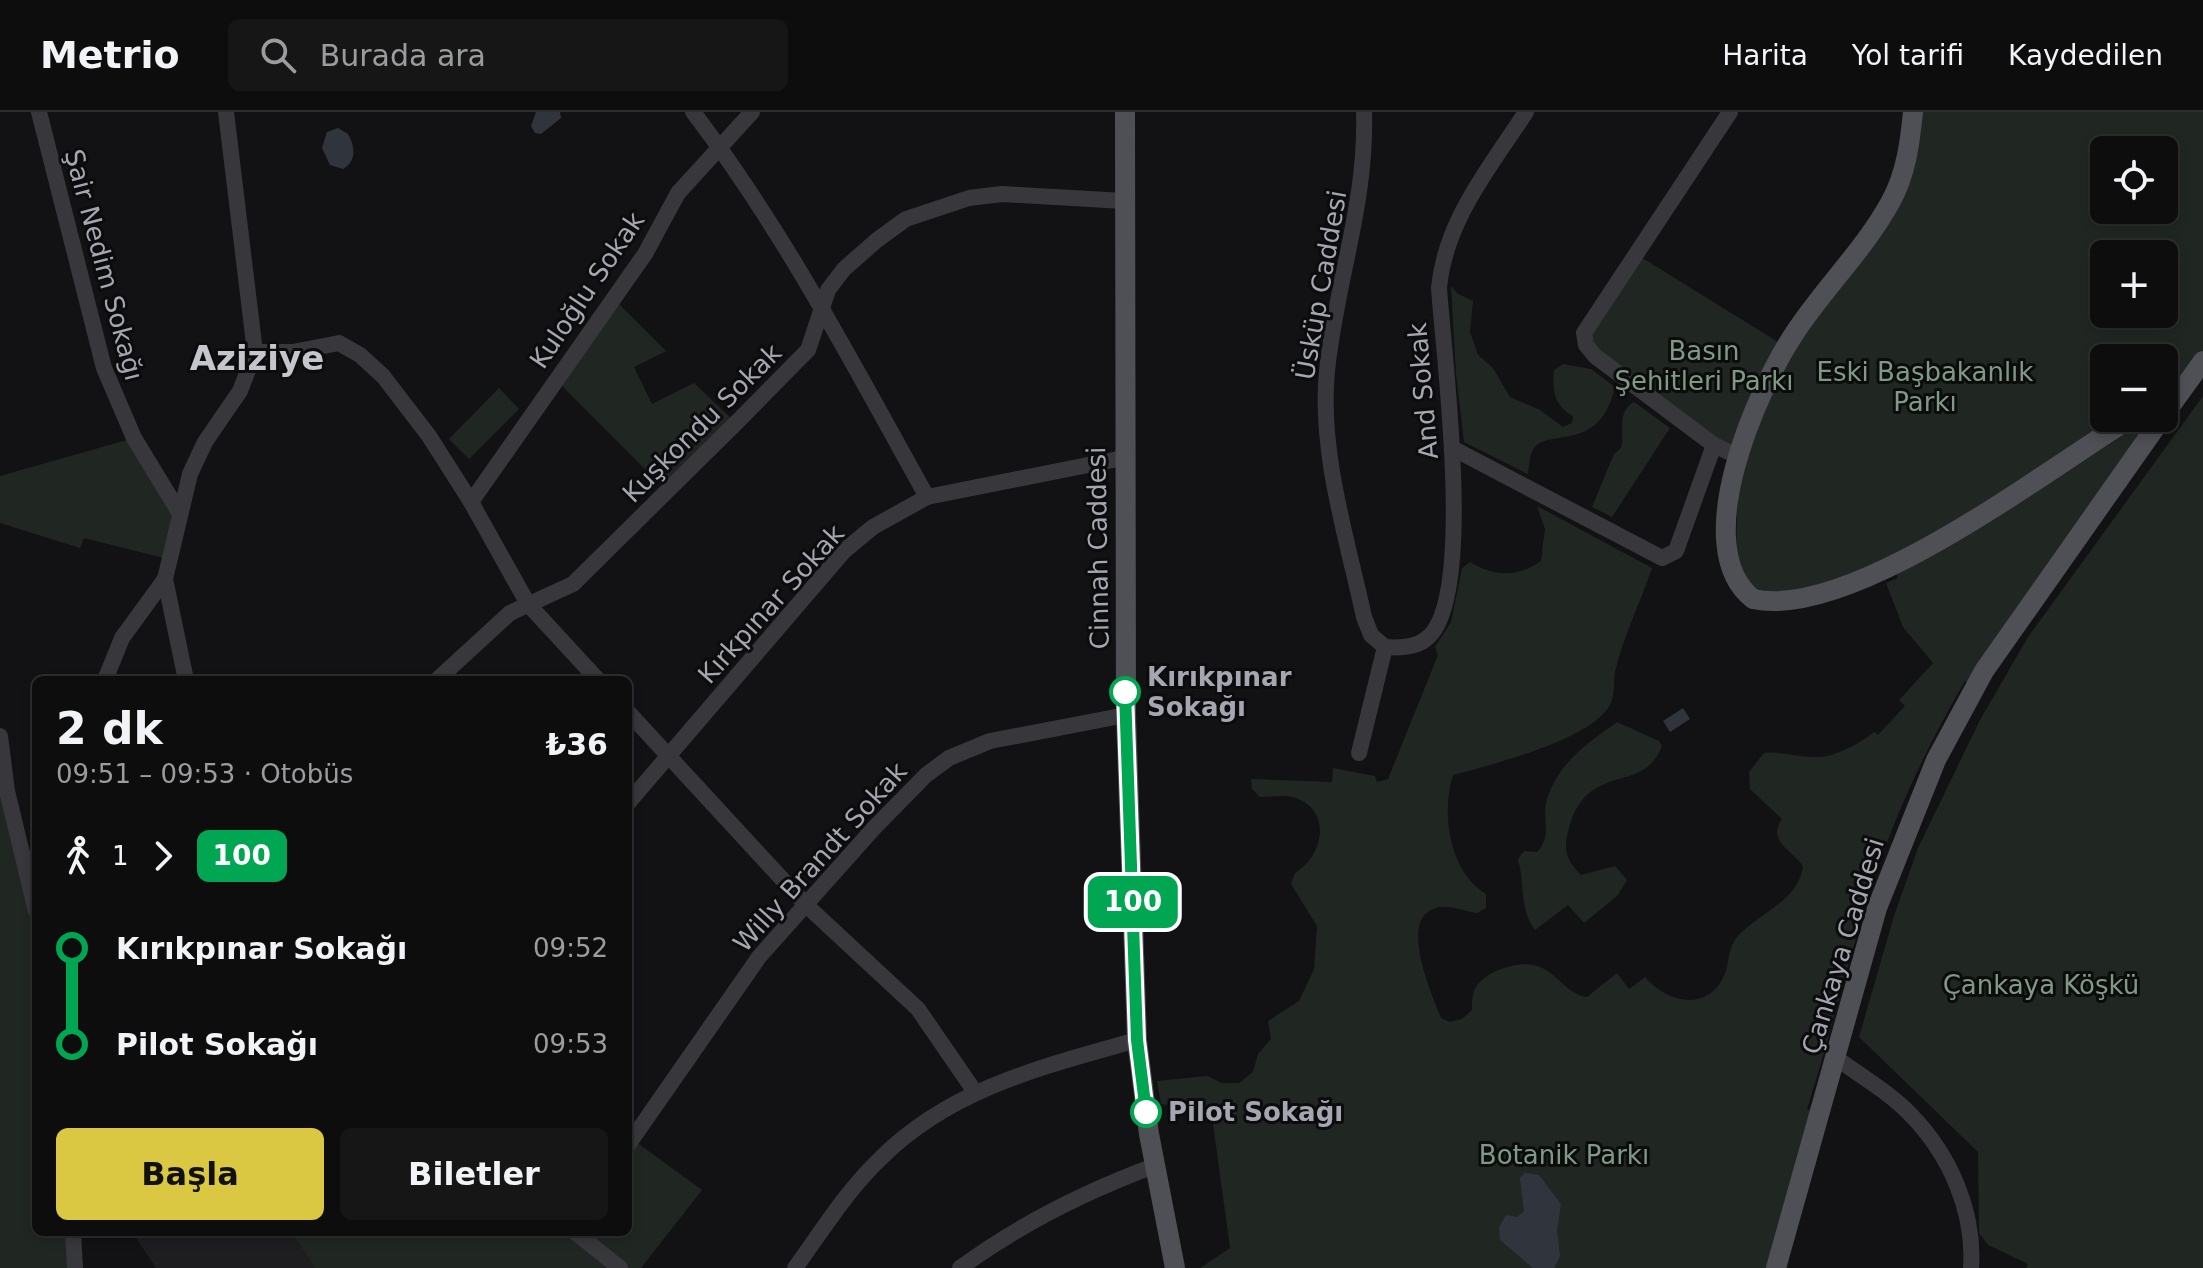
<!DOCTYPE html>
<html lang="tr">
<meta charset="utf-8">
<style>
:root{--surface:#0e0d0e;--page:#171617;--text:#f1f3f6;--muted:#9b9c9e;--line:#2e2d2e;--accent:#dac742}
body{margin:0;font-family:"DejaVu Sans",sans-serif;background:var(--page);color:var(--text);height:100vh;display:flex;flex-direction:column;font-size:30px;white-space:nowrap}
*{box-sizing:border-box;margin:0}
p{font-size:26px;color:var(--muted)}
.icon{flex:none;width:44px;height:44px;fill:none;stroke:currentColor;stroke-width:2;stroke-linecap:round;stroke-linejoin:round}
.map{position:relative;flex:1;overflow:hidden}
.panel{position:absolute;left:32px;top:564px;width:600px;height:560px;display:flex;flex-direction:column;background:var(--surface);border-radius:12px;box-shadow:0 4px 12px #0003,0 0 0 2px var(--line)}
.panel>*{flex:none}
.badge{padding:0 16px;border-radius:12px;font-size:28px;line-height:52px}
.tools{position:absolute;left:2090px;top:24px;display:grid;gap:16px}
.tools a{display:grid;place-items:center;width:88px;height:88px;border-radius:12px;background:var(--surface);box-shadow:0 4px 12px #0003,0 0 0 2px var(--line);font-size:40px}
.map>.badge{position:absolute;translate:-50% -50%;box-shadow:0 0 0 4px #fff}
.legs{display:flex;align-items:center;gap:12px;height:88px;padding:0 24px;font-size:26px}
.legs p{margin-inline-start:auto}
.headline{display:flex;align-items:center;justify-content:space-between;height:136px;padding:0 24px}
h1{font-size:44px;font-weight:700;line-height:60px}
.action{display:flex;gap:16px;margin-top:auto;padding:16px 24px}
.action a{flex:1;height:92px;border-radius:12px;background:var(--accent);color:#111;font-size:32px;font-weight:700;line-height:92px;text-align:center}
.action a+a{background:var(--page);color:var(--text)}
ul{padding:0 24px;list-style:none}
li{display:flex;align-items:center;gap:28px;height:96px;font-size:30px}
li i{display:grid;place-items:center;width:12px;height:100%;margin:0 10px;background:currentColor}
li i::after{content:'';width:20px;height:20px;margin:-10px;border:6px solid;border-radius:50%;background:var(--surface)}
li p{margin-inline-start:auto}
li:first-child i{background:linear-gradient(#0000 50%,currentColor 0)}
li:last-child i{background:linear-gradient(currentColor 50%,#0000 0)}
header{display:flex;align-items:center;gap:48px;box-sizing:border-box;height:112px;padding:0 40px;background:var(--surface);border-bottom:2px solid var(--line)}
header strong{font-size:38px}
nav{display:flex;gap:44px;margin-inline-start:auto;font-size:28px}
.search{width:560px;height:72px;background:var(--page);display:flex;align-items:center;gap:20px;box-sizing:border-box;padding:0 28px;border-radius:12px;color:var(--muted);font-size:30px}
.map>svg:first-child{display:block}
.built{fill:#1e1d1f}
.green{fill:#202723;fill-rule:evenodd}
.water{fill:#30353d}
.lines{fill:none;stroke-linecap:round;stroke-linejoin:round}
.minor{stroke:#38383c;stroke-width:16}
.major{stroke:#4f4f56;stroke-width:20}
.line-1-casing{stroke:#fff;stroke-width:18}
.line-1{stroke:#00a651;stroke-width:12}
.stop-1-dot{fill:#fff;stroke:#00a651;stroke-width:4}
.labels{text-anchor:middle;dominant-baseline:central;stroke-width:6;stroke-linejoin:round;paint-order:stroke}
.street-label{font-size:26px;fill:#a4a6b1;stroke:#0d0c0d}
.park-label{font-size:26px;fill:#7e9a85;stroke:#0d0c0d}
.stop-label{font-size:26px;font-weight:bold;fill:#a4a6b1;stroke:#0d0c0d;text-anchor:start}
.district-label{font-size:34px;font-weight:bold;fill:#c5c5ce;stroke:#0d0c0d}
</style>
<header>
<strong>Metrio</strong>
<div class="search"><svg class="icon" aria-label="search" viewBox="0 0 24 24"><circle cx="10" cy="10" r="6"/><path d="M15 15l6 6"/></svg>Burada ara</div>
<nav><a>Harita</a><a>Yol tarifi</a><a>Kaydedilen</a></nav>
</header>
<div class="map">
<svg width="2203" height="1156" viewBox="0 0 2203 1156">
<rect width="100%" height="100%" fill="#121113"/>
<polygon class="built" points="132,1120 291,1120 315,1156 156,1156"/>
<g class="green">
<path d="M1913,0h290v249l-39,54v-57h-60v60h58l-188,273 -9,-10c-41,70 -76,146 -99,223 -21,68 -37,137 -59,205l12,4 -43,155h-576l30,-20 -17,-124 7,-1 -5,-11 -54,-8 -4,-23 50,-5 15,7h17l14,-11 5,-18 13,-15 -3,-18 31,-20 15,-32 3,-43 -26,-42 4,-11c29,-17 38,-64 -2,-76 -10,-2 -23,0 -33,0l-8,-8 -1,-10 81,3 1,-14 42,8 2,6 11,-3 50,-124 -3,-8 16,-25 11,-54 8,-6c23,15 49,15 71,-1l4,-32 -8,-23 115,62c-11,33 -29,69 -37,104 -2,12 1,25 -7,36 -22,33 -117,57 -155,67 -12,38 -4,97 33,119v14l-9,5c-11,-1 -25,-8 -37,-6 -45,7 -8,87 1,111l9,4 12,-3 10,-9c0,-6 0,-14 2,-19 7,-19 42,-30 60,-26 22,5 31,29 53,32l30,-24 12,16 16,-12c20,24 60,36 78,1 7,-13 4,-29 14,-41 21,-24 61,-35 66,-71 -10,-15 -37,-25 -21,-47l-32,-30 -1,-17 15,-19c17,-2 33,4 51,4 19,1 44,-13 59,-25l4,3 27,-29 -6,-6 34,-37 -30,-36 -17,-44 12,-5 -5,-12 -109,35 -49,-20 4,-124 -153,-112 50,-91 150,93 87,-116zM2104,38h60v60h-60zM2104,142h60v60h-60z"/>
<path d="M1451,174l7,8 15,7 -3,31 8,23 15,13 17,29 30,13 23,17 9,-4 1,-7c-19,-10 -21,-26 -19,-46l9,-6 28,5 24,18c-16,69 -69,39 -82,63 -4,6 -4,17 -5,24l-64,-32 -8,-68z"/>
<polygon points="613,186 666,239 634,255 652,292 694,271 736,311 667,379 556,268"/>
<polygon points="499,276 519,297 469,347 449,327"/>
<polygon points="2203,284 2203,1156 2026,1156 2028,1152 1988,1133 1979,1121 1978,1040 1859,925 1894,804 1918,736 1980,608 2028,525"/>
<path d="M1634,290l36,26 -58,89 -20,-10 22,-53 7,-6c4,-19 -5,-35 13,-46z"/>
<polygon points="134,326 179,400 168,447 84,426 80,436 0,411 0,364"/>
<path d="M1617,610l42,19 3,5c-19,51 -76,12 -94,86 -5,19 -1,29 13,43l34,-9 12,14 -9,15 -34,28 -16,-18 -33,25c-16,-22 -10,-46 -17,-71l6,-8 13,1c16,-16 4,-35 10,-53 12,-37 41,-56 70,-77z"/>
<polygon points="0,624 36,799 36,1120 73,1120 75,1156 0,1156"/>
<polygon points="632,1027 702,1078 641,1156 315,1156 291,1120 628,1120 628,1033"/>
</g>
<g class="water">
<polygon points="536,0 560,0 561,6 541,22 535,21 531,14"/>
<path d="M338,16l10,6c7,12 9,27 -5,35l-13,-4 -8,-17 5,-16z"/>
<polygon points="1683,596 1690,607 1670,620 1663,609"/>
<polygon points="1525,1061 1539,1063 1561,1092 1557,1119 1560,1144 1554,1156 1533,1156 1500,1128 1499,1115 1506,1103 1517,1105 1524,1099 1520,1066"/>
</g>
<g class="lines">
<g class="minor">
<polyline points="39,0 104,256 134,326 179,400"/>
<path d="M693,0c91,119 161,254 234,385"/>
<path d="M1364,0c3,91 -28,170 -37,259 -8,81 20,167 37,246l7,18 14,12"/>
<polyline points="1730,0 1584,221 1586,233 1595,244 1714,333 1739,345"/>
<polyline points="255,240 293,240 339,231 360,243 383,264 429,324 471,390 528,492 598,568"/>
<polyline points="1454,337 1662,446 1676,439 1714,333"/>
<polyline points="471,390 645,142 678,81 752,0"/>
<polyline points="165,467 186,568"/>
<path d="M1385,535c13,1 30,1 41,-8 51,-37 17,-288 13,-351 6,-67 51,-121 87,-176"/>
<polyline points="105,568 122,526 165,467 190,362 205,330 240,279 255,240 226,0"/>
<polyline points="437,568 510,501 573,472 736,311 808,238 828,178 844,157 877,128 906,107 969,86 1002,82 1124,89"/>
<polyline points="628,600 806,793 918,897 975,980"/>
<polyline points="0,624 7,679 36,799"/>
<polyline points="1359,641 1385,535"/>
<polyline points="628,691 844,439 873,415 927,385 1123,346"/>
<path d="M1836,946c25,18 54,35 75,57 39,40 64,97 60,153"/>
<polyline points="628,1033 759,845 874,716 926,663 949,646 990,629 1126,603"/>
<polyline points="73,1120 75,1156"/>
<polyline points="575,1120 620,1156"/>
<path d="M795,1156c27,-37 52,-78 86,-110 70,-70 164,-92 256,-118"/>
<path d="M960,1156c60,-44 124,-76 194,-102"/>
</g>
<g class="major">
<polyline points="1125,0 1126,603 1137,928 1149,1022 1175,1156"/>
<path d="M1913,0c-3,30 -7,62 -22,89 -26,48 -67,87 -97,133 -37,56 -107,213 -41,265 98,22 293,-129 378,-181"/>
<polyline points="2164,303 2203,249"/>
<polyline points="1776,1156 1877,796 1936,648 1984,559 2162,306"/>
</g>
</g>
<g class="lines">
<g class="line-1-casing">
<polyline id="line-1" points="1125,580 1137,928 1146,1000"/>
</g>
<use href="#line-1" class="line-1"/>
</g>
<g class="stop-1-dot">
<circle cx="1125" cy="580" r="14"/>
<circle cx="1146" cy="1000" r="14"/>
</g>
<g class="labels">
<g class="street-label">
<text transform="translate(104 153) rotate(75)">Şair Nedim Sokağı</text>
<text transform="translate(1321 173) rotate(-80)">Üsküp Caddesi</text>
<text transform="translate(587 178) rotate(-56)">Kuloğlu Sokak</text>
<text transform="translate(1423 279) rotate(-95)">And Sokak</text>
<text transform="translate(702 311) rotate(-45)">Kuşkondu Sokak</text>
<text transform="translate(1098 436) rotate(-91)">Cinnah Caddesi</text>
<text transform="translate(771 492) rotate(-48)">Kırkpınar Sokak</text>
<text transform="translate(820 745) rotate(-48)">Willy Brandt Sokak</text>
<text transform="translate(1843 834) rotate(-73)">Çankaya Caddesi</text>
</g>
<g class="park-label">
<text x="1704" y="239">Basın<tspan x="1704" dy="30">Şehitleri Parkı</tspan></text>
<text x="1925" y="260">Eski Başbakanlık<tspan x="1925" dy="30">Parkı</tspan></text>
<text x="2041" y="873">Çankaya Köşkü</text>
<text x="1564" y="1043">Botanik Parkı</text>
</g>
<g class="stop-label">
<text x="1147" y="565">Kırıkpınar<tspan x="1147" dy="30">Sokağı</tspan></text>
<text x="1168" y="1000">Pilot Sokağı</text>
</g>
<g class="district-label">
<text x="257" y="246">Aziziye</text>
</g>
</g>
</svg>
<div class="tools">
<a><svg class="icon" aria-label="locate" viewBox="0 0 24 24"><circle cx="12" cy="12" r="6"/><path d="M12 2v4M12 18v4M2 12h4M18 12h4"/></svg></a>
<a>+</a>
<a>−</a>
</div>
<b class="badge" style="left:1133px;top:790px;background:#00a651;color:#fff">100</b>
<section class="panel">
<div class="headline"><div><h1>2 dk</h1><p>09:51 – 09:53 · Otobüs</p></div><b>₺36</b></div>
<div class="legs"><svg class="icon" aria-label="walk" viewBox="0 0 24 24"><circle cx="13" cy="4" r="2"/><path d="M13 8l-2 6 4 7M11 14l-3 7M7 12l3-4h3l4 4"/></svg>1<svg class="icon" aria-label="forward" viewBox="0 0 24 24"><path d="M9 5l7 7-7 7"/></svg><b class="badge" style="background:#00a651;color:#fff">100</b></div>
<ul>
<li><i style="color:#00a651"></i><b>Kırıkpınar Sokağı</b><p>09:52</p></li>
<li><i style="color:#00a651"></i><b>Pilot Sokağı</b><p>09:53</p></li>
</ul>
<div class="action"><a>Başla</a><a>Biletler</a></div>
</section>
</div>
